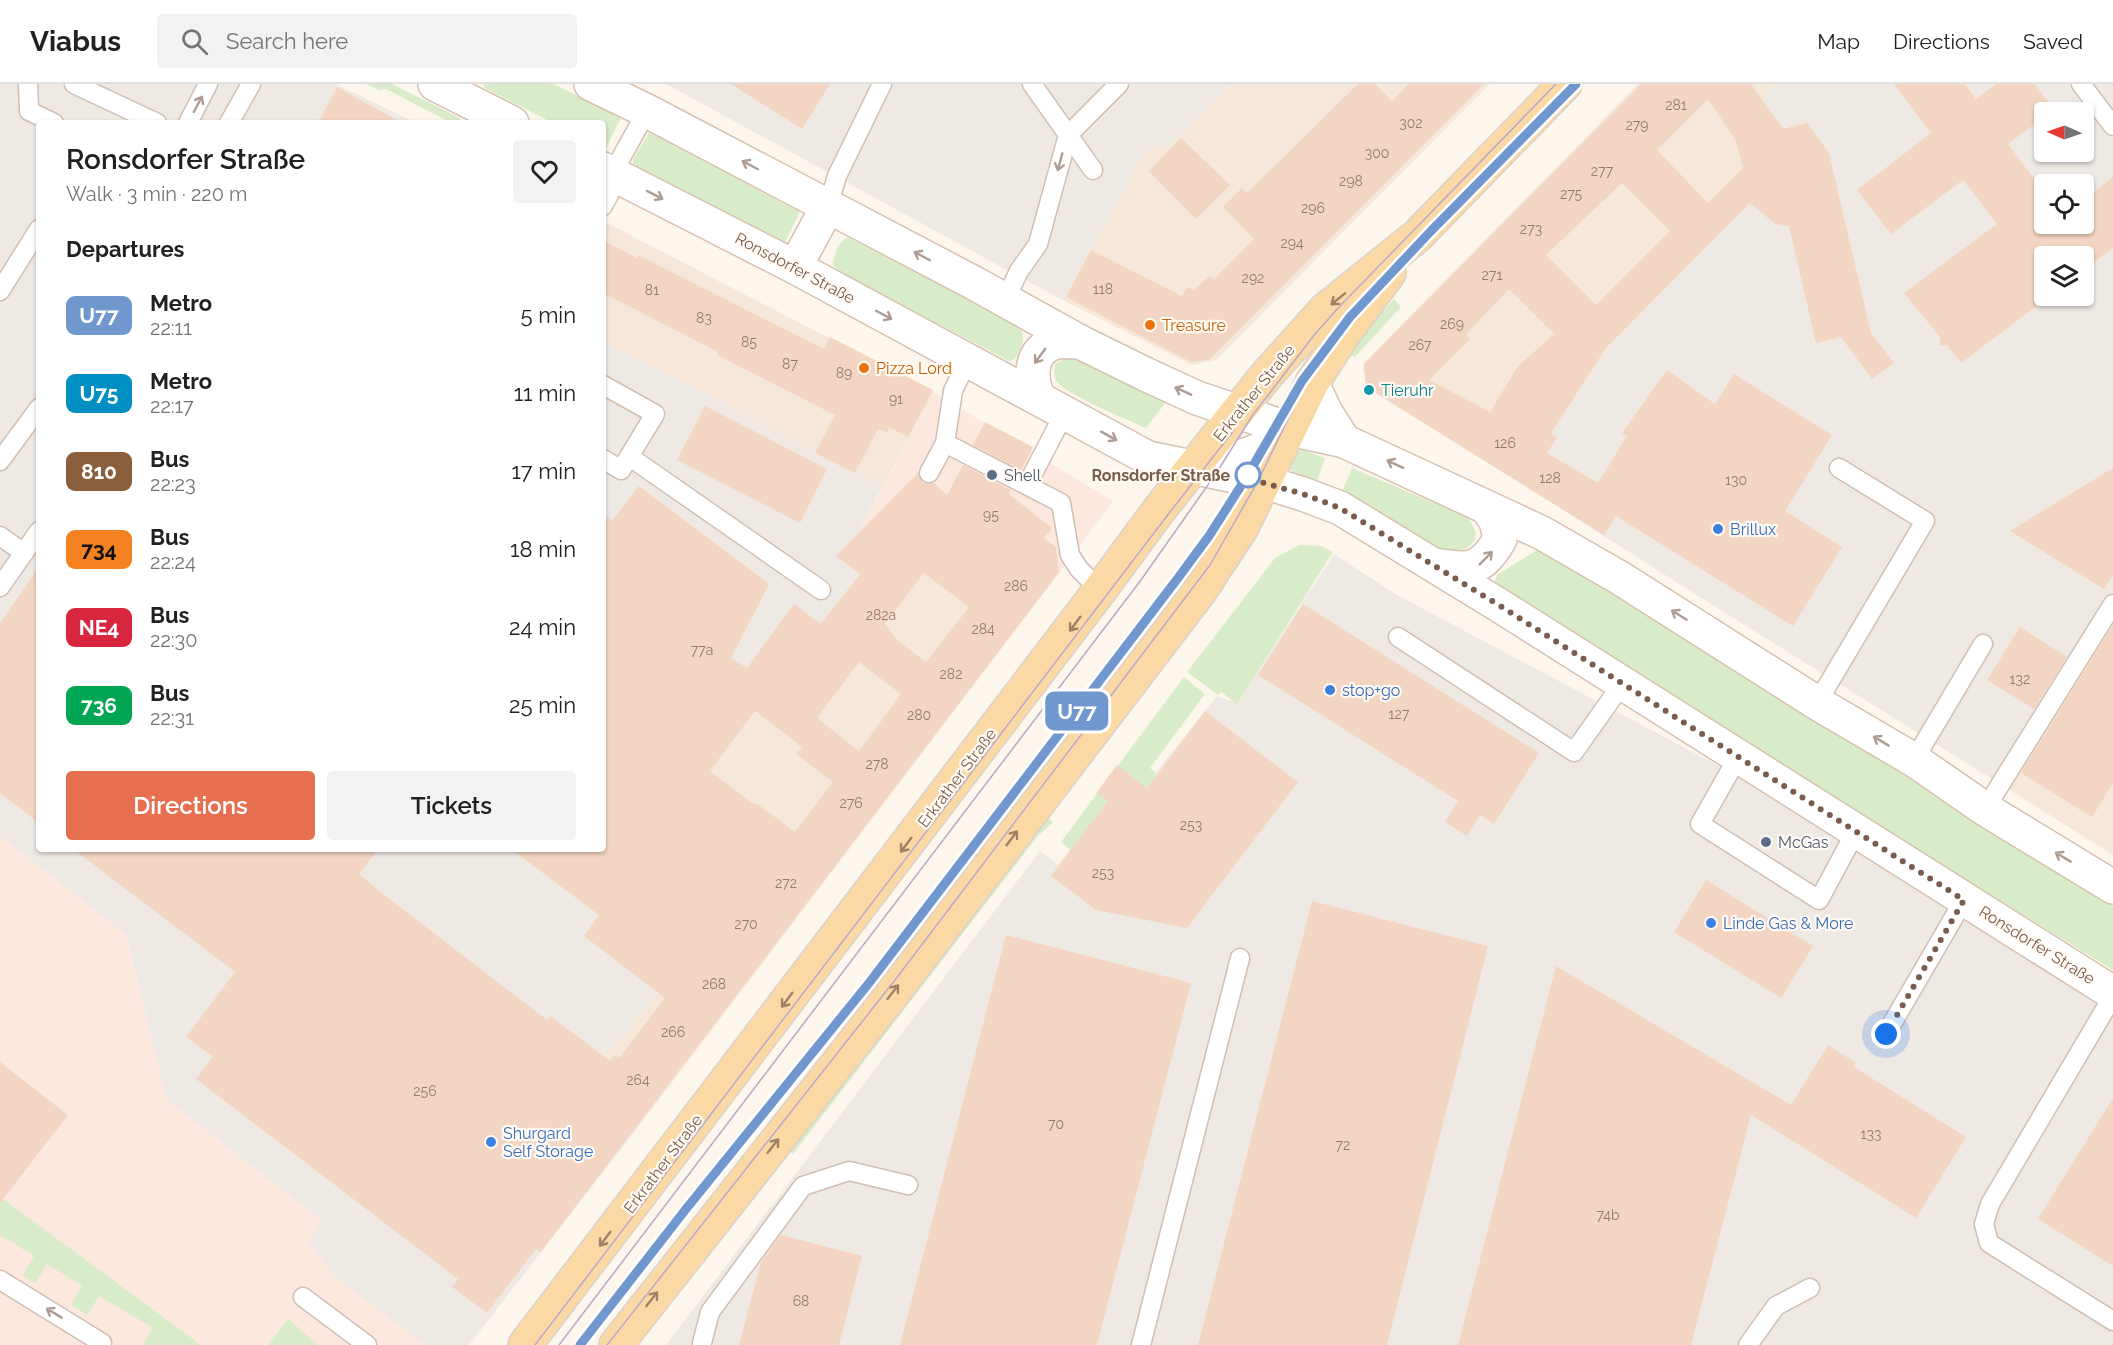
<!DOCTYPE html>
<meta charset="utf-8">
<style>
:root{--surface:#fff;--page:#f2f2f2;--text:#202124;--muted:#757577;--line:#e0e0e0;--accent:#e76f51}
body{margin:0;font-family:Raleway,sans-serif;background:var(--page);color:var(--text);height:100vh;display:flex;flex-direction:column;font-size:22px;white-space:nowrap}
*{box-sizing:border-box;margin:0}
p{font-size:20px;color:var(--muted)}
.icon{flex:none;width:33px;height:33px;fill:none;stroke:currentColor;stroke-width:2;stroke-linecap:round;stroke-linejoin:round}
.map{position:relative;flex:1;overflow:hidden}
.panel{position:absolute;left:36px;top:36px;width:570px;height:732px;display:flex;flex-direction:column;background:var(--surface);border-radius:6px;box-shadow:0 2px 4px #0004}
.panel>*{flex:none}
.badge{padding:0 12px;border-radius:9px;font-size:21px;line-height:39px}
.needle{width:39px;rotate:272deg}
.fabs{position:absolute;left:2034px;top:18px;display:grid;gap:12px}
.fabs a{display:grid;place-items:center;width:60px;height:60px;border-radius:6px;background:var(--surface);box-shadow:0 2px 4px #0004;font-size:30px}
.you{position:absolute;width:30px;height:30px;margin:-15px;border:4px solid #fff;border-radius:50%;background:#1a73e8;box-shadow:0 0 0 9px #1a73e833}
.map>.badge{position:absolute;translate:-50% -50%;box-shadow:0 0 0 3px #fff}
h2{padding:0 30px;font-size:22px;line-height:54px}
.round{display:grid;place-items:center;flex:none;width:63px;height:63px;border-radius:6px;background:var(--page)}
.head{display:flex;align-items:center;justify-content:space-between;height:102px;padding:0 30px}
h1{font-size:28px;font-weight:600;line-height:45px}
.action{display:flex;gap:12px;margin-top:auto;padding:12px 30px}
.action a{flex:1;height:69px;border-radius:6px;background:var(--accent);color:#fff;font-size:24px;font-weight:600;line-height:69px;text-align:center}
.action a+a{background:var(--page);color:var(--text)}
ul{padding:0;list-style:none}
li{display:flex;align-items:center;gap:18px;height:78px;padding:0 30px}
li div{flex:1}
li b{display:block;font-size:22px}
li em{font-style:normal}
li .badge{min-width:66px;font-weight:700;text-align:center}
header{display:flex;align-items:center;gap:36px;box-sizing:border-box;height:84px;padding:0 30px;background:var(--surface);border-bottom:2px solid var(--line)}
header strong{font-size:28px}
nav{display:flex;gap:33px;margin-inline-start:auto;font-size:21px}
.search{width:420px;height:54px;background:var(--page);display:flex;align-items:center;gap:15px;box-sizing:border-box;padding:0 21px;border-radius:6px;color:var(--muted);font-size:22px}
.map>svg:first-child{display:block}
.residential{fill:#f5e8da}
.commercial{fill:#fde8e0}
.industrial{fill:#efe9e4;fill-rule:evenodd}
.green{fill:#d8ecc9}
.building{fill:#f3d5c3;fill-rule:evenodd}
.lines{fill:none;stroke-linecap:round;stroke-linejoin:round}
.service-casing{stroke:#d1beb0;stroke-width:21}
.secondary-casing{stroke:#d6c0b0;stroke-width:36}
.primary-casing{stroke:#dad1cd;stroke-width:36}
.service{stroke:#fff;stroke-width:18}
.secondary{stroke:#fff;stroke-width:33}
.primary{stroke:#fbd9a5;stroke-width:33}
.tram{stroke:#b9a8c9;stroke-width:1.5}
.oneway{stroke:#af9d94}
.oneway2{stroke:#a18267}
.line-casing{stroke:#fff;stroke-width:14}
.line{stroke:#7197cf;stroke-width:9}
.walk{stroke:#7a5c4d;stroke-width:6;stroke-dasharray:0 10.8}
.food-dot{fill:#e8710a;stroke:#fffaf3;stroke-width:2}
.culture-dot{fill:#0f9aa8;stroke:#fffaf3;stroke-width:2}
.service-dot{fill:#5c6f8a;stroke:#fffaf3;stroke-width:2}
.stop-dot{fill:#fff;stroke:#7197cf;stroke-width:3}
.shop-dot{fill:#3f7fe0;stroke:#fffaf3;stroke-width:2}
.labels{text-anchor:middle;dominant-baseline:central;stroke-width:4.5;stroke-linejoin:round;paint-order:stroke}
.number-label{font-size:14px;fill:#987a6a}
.street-label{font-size:16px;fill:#7a5c4d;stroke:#fffaf3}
.food-label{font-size:16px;fill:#c56008;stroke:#fffaf3;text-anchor:start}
.culture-label{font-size:16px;fill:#0d838f;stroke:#fffaf3;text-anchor:start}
.service-label{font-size:16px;fill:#4e5e75;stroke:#fffaf3;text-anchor:start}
.stop-label{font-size:16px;font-weight:bold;fill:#7a5c4d;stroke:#fffaf3;text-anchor:end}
.shop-label{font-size:16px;fill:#366cbe;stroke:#fffaf3;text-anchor:start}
</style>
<header>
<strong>Viabus</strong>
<div class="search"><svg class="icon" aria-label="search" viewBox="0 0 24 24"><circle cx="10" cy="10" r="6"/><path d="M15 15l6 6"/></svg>Search here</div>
<nav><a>Map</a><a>Directions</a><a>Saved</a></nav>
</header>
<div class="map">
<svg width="2113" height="1261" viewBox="0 0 2113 1261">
<rect width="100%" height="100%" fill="#fdf6ec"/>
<g class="residential">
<polygon points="1230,0 1490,0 1216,276 1192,281 1064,217 1140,74 1156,59 1165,66"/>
<polygon points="1638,0 1775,0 1761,14 1783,45 1750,119 1551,350 1557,354 1548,369 1580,388 1558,423 1366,303 1363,280"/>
<polygon points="603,137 935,309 883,402 603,258"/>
<polygon points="935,406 1053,497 639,1042 583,998 746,802 669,741 884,458"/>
<polygon points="2113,509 2113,771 1997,698"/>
</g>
<g class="commercial">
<polygon points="935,309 1113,417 1053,497 935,406 884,458 860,445"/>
<polygon points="0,752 126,851 166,1015 322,1137 308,1158 336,1194 424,1261 0,1261"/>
</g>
<g class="industrial">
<polygon points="0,0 336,0 416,39 39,39 39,765 603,765 603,258 883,402 860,445 884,458 669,741 746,801 583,998 639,1042 469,1261 424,1261 336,1194 308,1158 322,1137 166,1015 126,851 0,752"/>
<polygon points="666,0 1230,0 1165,66 1155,59 1140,74 1064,217"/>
<path d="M1775,0h338v509l-116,189 -294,-183 -145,-92 21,-35 -32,-19 10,-15 -6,-5 56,-85 143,-145 -14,-62 46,-12 -21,-31zM2044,28h40v40h-40zM2044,100h40v40h-40zM2044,172h40v40h-40z"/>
<polygon points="1334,470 1397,511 1783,716 2113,931 2113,1261 666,1261 1040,767 1058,781 1096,731 1112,743 1217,612 1237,619"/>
</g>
<g class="green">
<polygon points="366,0 392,0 460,34 461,39 452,39 386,5 379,6"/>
<polygon points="482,0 554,0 621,34 605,66 603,65 603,39 553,39 485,4"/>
<polygon points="649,49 800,128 785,158 633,81 633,75"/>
<path d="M847,153l171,89c10,11 3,21 -3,33l-6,2 -169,-89 -7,-7c1,-11 5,-22 14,-28z"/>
<polygon points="1394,215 1401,223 1355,273 1350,271 1367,245"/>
<path d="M1072,273l9,3 85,42 -20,26c-20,-9 -77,-32 -89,-46 -4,-6 -3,-11 -2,-18l9,-5z"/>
<polygon points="1303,366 1325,374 1317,397 1295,390 1290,385 1290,379 1296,367"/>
<path d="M1352,384l115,49c20,24 2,34 -22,36l-103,-61z"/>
<polygon points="1299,461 1321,462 1333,468 1237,620 1221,608 1218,611 1187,588 1275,474"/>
<polygon points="1539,465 1543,465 2113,822 2113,886 1854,727 1494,501 1497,491"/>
<polygon points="1184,593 1205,610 1150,684 1157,690 1113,748 1071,766 1061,758"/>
<polygon points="1046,732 1053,738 1037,753 793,1070 787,1065"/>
<polygon points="3,1115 201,1261 143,1261 153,1244 99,1212 87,1231 71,1221 82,1202 47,1180 35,1200 23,1191 34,1172 0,1151 0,1119"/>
<polygon points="288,1235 318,1261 268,1261"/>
</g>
<g class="building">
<polygon points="731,0 830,0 802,45"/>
<polygon points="1358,0 1375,0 1392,17 1408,0 1484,0 1209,276 1191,278 1066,213 1091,166 1182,212 1187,203 1193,206 1210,192 1214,195 1254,155 1223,123 1242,104 1247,109"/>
<path d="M1641,0h110l32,45 24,-6 22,30 42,180 23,30 -22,16 -31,-42 -25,6 -27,-117 -14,-2 -25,-21 -144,145 -55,85 6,5 -10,15 51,30 29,-47 -5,-3 45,-63 48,34 19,-30 98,61 -47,76 57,36 -49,79 -177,-110 -12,19 -238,-148 -2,-23zM1708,15l28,42 7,27 -35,35 -51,-53zM1622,99l48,48 -74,74 -50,-50zM1509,205l45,45 -36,32 -28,46 -61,-32 41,-41 -4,-5z"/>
<polygon points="1894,0 1965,0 1976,15 1996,0 2035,0 2054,26 2051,28 2044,28 2044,33 2008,60 2044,108 2044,140 2084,140 2084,116 2113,93 2113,164 2084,186 2084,172 2044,172 2044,212 2050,212 1961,279 1947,261 1940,261 1940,253 1904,209 1997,140 1963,96 1891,150 1857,106 1931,49"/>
<polygon points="337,3 402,39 318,39"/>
<polygon points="1181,54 1230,101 1196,135 1149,87"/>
<polygon points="603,156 637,174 638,171 824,265 830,253 933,306 908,353 889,343 887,349 878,345 855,389 815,369 835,331 717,271 718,268 603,209"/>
<polygon points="705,322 827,385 800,439 677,376"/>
<polygon points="985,338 1033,363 1021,386 973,361"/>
<path d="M963,381l48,25 -2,4 43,34 -8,10 12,9 3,25 -519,681 -4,-4 -49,64 -35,-26 6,-8 -262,-200 17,-22 -27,-20 49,-65 -162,-123h305l-19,25 20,17 168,129 3,-4 60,45 5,-6 4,3 46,-60 -81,-62 15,-21 -88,-66h92v-335l9,7 27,-35 130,98 -38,74 16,10 47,-64 27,20 39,-50 -24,-18 82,-83 5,10h11l13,12zM924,489l45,34 -43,55 -28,-21 -13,-17zM859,578l42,32 -42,57 -42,-33zM755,627l47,36 -6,7 37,28 -38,50 -39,-29 -1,2 -45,-34z"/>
<polygon points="2113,384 2113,491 2104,505 2010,447"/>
<polygon points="39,483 39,739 0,709 0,539"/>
<polygon points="1303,520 1539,669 1494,740 1480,731 1467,752 1445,738 1458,717 1258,591"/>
<polygon points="2113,541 2113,699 2092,733 2021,689"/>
<polygon points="2020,543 2067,573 2034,625 1987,596"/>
<polygon points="1205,627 1298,698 1187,844 1096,826 1051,792 1108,717 1096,709 1117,681 1147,704"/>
<polygon points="1706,796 1813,862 1781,914 1674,848"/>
<polygon points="1312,817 1488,862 1387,1261 1198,1261"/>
<polygon points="1006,851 1191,899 1097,1261 900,1261"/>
<polygon points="1556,882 1791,1021 1828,961 1856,979 1854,983 1966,1053 1916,1134 1751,1031 1691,1261 1458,1261"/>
<polygon points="0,978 68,1031 0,1119"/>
<polygon points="2113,1014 2113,1182 2038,1135"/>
<polygon points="781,1151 862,1172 839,1261 739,1261 761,1178"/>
</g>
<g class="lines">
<g class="service-casing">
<g id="service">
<polyline points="28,0 29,27 54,39"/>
<polyline points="74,0 157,39"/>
<polyline points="1032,0 1093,86"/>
<polyline points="2081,0 2113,42"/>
<polyline points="188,39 208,0"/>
<polyline points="229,39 251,0"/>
<polyline points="612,90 647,27"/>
<polyline points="603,122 618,93"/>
<polyline points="828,122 837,92 882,0"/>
<polyline points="0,207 39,145"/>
<polyline points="1005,216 1019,187 1038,160 1068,51 1119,0"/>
<polyline points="603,301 655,330 621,386 603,375"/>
<polyline points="945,359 1061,419 1070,471 1079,485 1100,506"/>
<polyline points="630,373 821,506"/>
<polyline points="0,377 39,324"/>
<polyline points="929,389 945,359 953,307 968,275"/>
<polyline points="1027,401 1065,328"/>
<polyline points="0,452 24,469"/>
<polyline points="0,503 39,447"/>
<polyline points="1398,553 1574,668 1622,600"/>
<polyline points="1817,619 1925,437 1839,384"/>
<polyline points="1738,673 1700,740 1819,816 1856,747"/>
<polyline points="1914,676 1983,560"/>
<polyline points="1985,725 2113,520"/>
<polyline points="2113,912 1990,1120 1984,1140 1989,1159 2113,1237"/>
<polyline points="1886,950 1964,816"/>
<polyline points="0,1196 102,1259 101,1261"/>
<polyline points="303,1213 367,1261"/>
<polyline points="702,1259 710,1228 803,1102 849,1087 908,1101"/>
<polyline points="1141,1261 1240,874"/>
<polyline points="1748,1261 1776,1222 1810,1204"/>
</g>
</g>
<g class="secondary-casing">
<g id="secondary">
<polyline points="435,0 512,39"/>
<polyline points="591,0 647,27 974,199 1080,258 1145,290 1197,314 1289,345 1344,357 1542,449 1620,494 1817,619 1914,676 1985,725 2113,803"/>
<polyline points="603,85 795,183 1148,374 1264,398 1303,410 1340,424 1497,520 2113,909"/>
<polyline points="795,183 828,122"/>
<polyline points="1312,299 1326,329 1344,357"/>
<path d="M1039,314c-9,-18 -10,-45 12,-54 9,-4 20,-2 29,-2"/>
<path d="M1204,381c36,-9 56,-9 85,-36"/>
<path d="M1435,481c35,6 46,6 65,-26l-4,-18 -8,-12"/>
</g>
</g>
<g class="primary-casing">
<g id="primary">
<polyline points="525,1261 1100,506 1159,426 1265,293 1325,226 1417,152 1565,0"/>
<polyline points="616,1261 890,913 1200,507 1242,443 1312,299 1343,251 1389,189"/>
</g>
</g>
<use href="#service" class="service"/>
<use href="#secondary" class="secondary"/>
<use href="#primary" class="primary"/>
<g class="tram">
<polyline points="535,1261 1170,428 1234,346"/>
<polyline points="559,1261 1141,496 1217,388 1252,332 1315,250 1340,222 1556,0"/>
<polyline points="580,1261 686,1125 869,899 1120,570 1209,452 1271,351"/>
<polyline points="607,1261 895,896 1210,481 1258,397 1306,298 1338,250 1363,219 1430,148 1576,0"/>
</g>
</g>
<defs><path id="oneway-shaft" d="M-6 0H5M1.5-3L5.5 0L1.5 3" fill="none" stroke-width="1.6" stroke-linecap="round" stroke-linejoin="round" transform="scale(1.5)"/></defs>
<g class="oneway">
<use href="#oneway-shaft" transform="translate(198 20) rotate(-62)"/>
<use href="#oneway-shaft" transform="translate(1060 78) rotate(105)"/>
<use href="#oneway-shaft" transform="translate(750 81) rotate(-152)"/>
<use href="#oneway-shaft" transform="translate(655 111) rotate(27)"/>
<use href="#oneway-shaft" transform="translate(922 172) rotate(-152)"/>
<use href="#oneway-shaft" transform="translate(884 231) rotate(28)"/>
<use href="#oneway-shaft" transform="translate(1040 272) rotate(126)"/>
<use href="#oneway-shaft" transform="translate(1183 307) rotate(-156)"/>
<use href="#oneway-shaft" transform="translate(1109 352) rotate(29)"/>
<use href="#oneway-shaft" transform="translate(1395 380) rotate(-155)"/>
<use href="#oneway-shaft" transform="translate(1486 474) rotate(-45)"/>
<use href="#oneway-shaft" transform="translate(1679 531) rotate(-148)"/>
<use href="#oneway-shaft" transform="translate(1881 657) rotate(-149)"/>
<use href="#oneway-shaft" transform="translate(2063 773) rotate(-149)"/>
<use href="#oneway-shaft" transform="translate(54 1229) rotate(-149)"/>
</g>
<g class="oneway2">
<use href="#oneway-shaft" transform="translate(1338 215) rotate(141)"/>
<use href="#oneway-shaft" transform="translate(1075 540) rotate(127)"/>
<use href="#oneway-shaft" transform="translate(1012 754) rotate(-53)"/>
<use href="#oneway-shaft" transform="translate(906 761) rotate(127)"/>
<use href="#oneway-shaft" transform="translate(893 908) rotate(-52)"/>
<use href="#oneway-shaft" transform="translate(787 916) rotate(127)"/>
<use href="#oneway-shaft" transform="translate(773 1062) rotate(-52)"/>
<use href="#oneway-shaft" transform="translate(605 1155) rotate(127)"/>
<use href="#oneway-shaft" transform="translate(652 1215) rotate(-52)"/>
</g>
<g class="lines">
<g class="line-casing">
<polyline id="line" points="580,1261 686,1125 869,899 1178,494 1209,452 1246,394 1302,297 1350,233 1430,148 1576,0"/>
</g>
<use href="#line" class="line"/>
<polyline class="walk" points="1248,391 1246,394 1303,410 1340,424 1497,520 1964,816 1886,950"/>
</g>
<g class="food-dot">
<circle cx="1150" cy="241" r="6"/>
<circle cx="864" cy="284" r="6"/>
</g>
<circle class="culture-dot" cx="1369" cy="306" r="6"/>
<g class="service-dot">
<circle cx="992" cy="391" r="6"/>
<circle cx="1766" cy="758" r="6"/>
</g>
<circle class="stop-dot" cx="1248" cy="391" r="12"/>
<g class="shop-dot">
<circle cx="1718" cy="445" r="6"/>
<circle cx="1330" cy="606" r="6"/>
<circle cx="1711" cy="839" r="6"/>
<circle cx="491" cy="1058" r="6"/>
</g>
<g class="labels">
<g class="number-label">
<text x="1676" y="21">281</text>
<text x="1411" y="39">302</text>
<text x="1637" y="41">279</text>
<text x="1377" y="69">300</text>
<text x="1602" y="87">277</text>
<text x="1351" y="97">298</text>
<text x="1571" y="110">275</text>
<text x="1313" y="124">296</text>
<text x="1531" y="145">273</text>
<text x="1292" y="159">294</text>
<text x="1492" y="191">271</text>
<text x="1253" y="194">292</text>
<text x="1103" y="205">118</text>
<text x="652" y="206">81</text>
<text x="704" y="234">83</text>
<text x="1452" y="240">269</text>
<text x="749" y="258">85</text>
<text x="1420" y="261">267</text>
<text x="790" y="280">87</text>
<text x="844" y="289">89</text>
<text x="896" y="315">91</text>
<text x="1505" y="359">126</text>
<text x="1550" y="394">128</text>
<text x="1736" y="396">130</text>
<text x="991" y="431">95</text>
<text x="1016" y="502">286</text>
<text x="881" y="531">282a</text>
<text x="983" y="545">284</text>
<text x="702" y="566">77a</text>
<text x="951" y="590">282</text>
<text x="2020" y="595">132</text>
<text x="1399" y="630">127</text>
<text x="919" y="631">280</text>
<text x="877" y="680">278</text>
<text x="851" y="719">276</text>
<text x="1191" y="741">253</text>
<text x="1103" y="789">253</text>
<text x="786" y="799">272</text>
<text x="746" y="840">270</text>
<text x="714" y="900">268</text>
<text x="673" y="948">266</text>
<text x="638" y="996">264</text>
<text x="425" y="1007">256</text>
<text x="1056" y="1040">70</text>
<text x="1871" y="1050">133</text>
<text x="1343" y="1061">72</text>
<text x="1608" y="1131">74b</text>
<text x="801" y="1217">68</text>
</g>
<g class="street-label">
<text transform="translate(795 184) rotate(28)">Ronsdorfer Straße</text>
<text transform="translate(1254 309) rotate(-51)">Erkrather Straße</text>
<text transform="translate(957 694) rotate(-53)">Erkrather Straße</text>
<text transform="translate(2037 861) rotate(32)">Ronsdorfer Straße</text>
<text transform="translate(663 1080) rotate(-53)">Erkrather Straße</text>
</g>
<g class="food-label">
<text x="1162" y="241">Treasure</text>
<text x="876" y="284">Pizza Lord</text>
</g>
<g class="culture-label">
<text x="1381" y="306">Tieruhr</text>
</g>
<g class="service-label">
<text x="1004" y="391">Shell</text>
<text x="1778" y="758">McGas</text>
</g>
<g class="stop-label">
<text x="1230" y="391">Ronsdorfer Straße</text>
</g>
<g class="shop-label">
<text x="1730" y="445">Brillux</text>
<text x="1342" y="606">stop+go</text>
<text x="1723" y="839">Linde Gas &amp; More</text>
<text x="503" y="1049">Shurgard<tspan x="503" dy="18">Self Storage</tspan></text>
</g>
</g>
</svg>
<div class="fabs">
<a><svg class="needle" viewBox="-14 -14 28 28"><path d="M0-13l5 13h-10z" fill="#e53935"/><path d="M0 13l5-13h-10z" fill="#757577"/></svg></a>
<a><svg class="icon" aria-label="locate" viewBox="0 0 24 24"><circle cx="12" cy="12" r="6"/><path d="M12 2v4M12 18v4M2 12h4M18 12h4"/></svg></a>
<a><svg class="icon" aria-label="layers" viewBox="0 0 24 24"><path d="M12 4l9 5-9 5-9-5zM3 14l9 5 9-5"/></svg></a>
</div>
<div class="you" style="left:1886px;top:950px"></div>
<b class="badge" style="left:1077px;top:627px;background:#7197cf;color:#fff">U77</b>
<section class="panel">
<div class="head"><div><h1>Ronsdorfer Straße</h1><p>Walk · 3 min · 220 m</p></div><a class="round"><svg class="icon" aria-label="heart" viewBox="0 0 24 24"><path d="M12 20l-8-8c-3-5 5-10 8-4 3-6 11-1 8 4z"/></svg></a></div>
<h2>Departures</h2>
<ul>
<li><span class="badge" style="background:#7197cf;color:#fff">U77</span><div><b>Metro</b><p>22:11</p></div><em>5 min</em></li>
<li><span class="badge" style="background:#008fc2;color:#fff">U75</span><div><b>Metro</b><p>22:17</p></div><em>11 min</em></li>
<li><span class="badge" style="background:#8b5e3c;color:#fff">810</span><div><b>Bus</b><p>22:23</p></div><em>17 min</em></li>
<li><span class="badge" style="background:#f58220;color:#111">734</span><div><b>Bus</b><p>22:24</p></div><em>18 min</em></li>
<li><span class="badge" style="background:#d7263d;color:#fff">NE4</span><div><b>Bus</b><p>22:30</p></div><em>24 min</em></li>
<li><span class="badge" style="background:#00a651;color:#fff">736</span><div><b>Bus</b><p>22:31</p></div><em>25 min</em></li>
</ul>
<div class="action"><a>Directions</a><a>Tickets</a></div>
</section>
</div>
